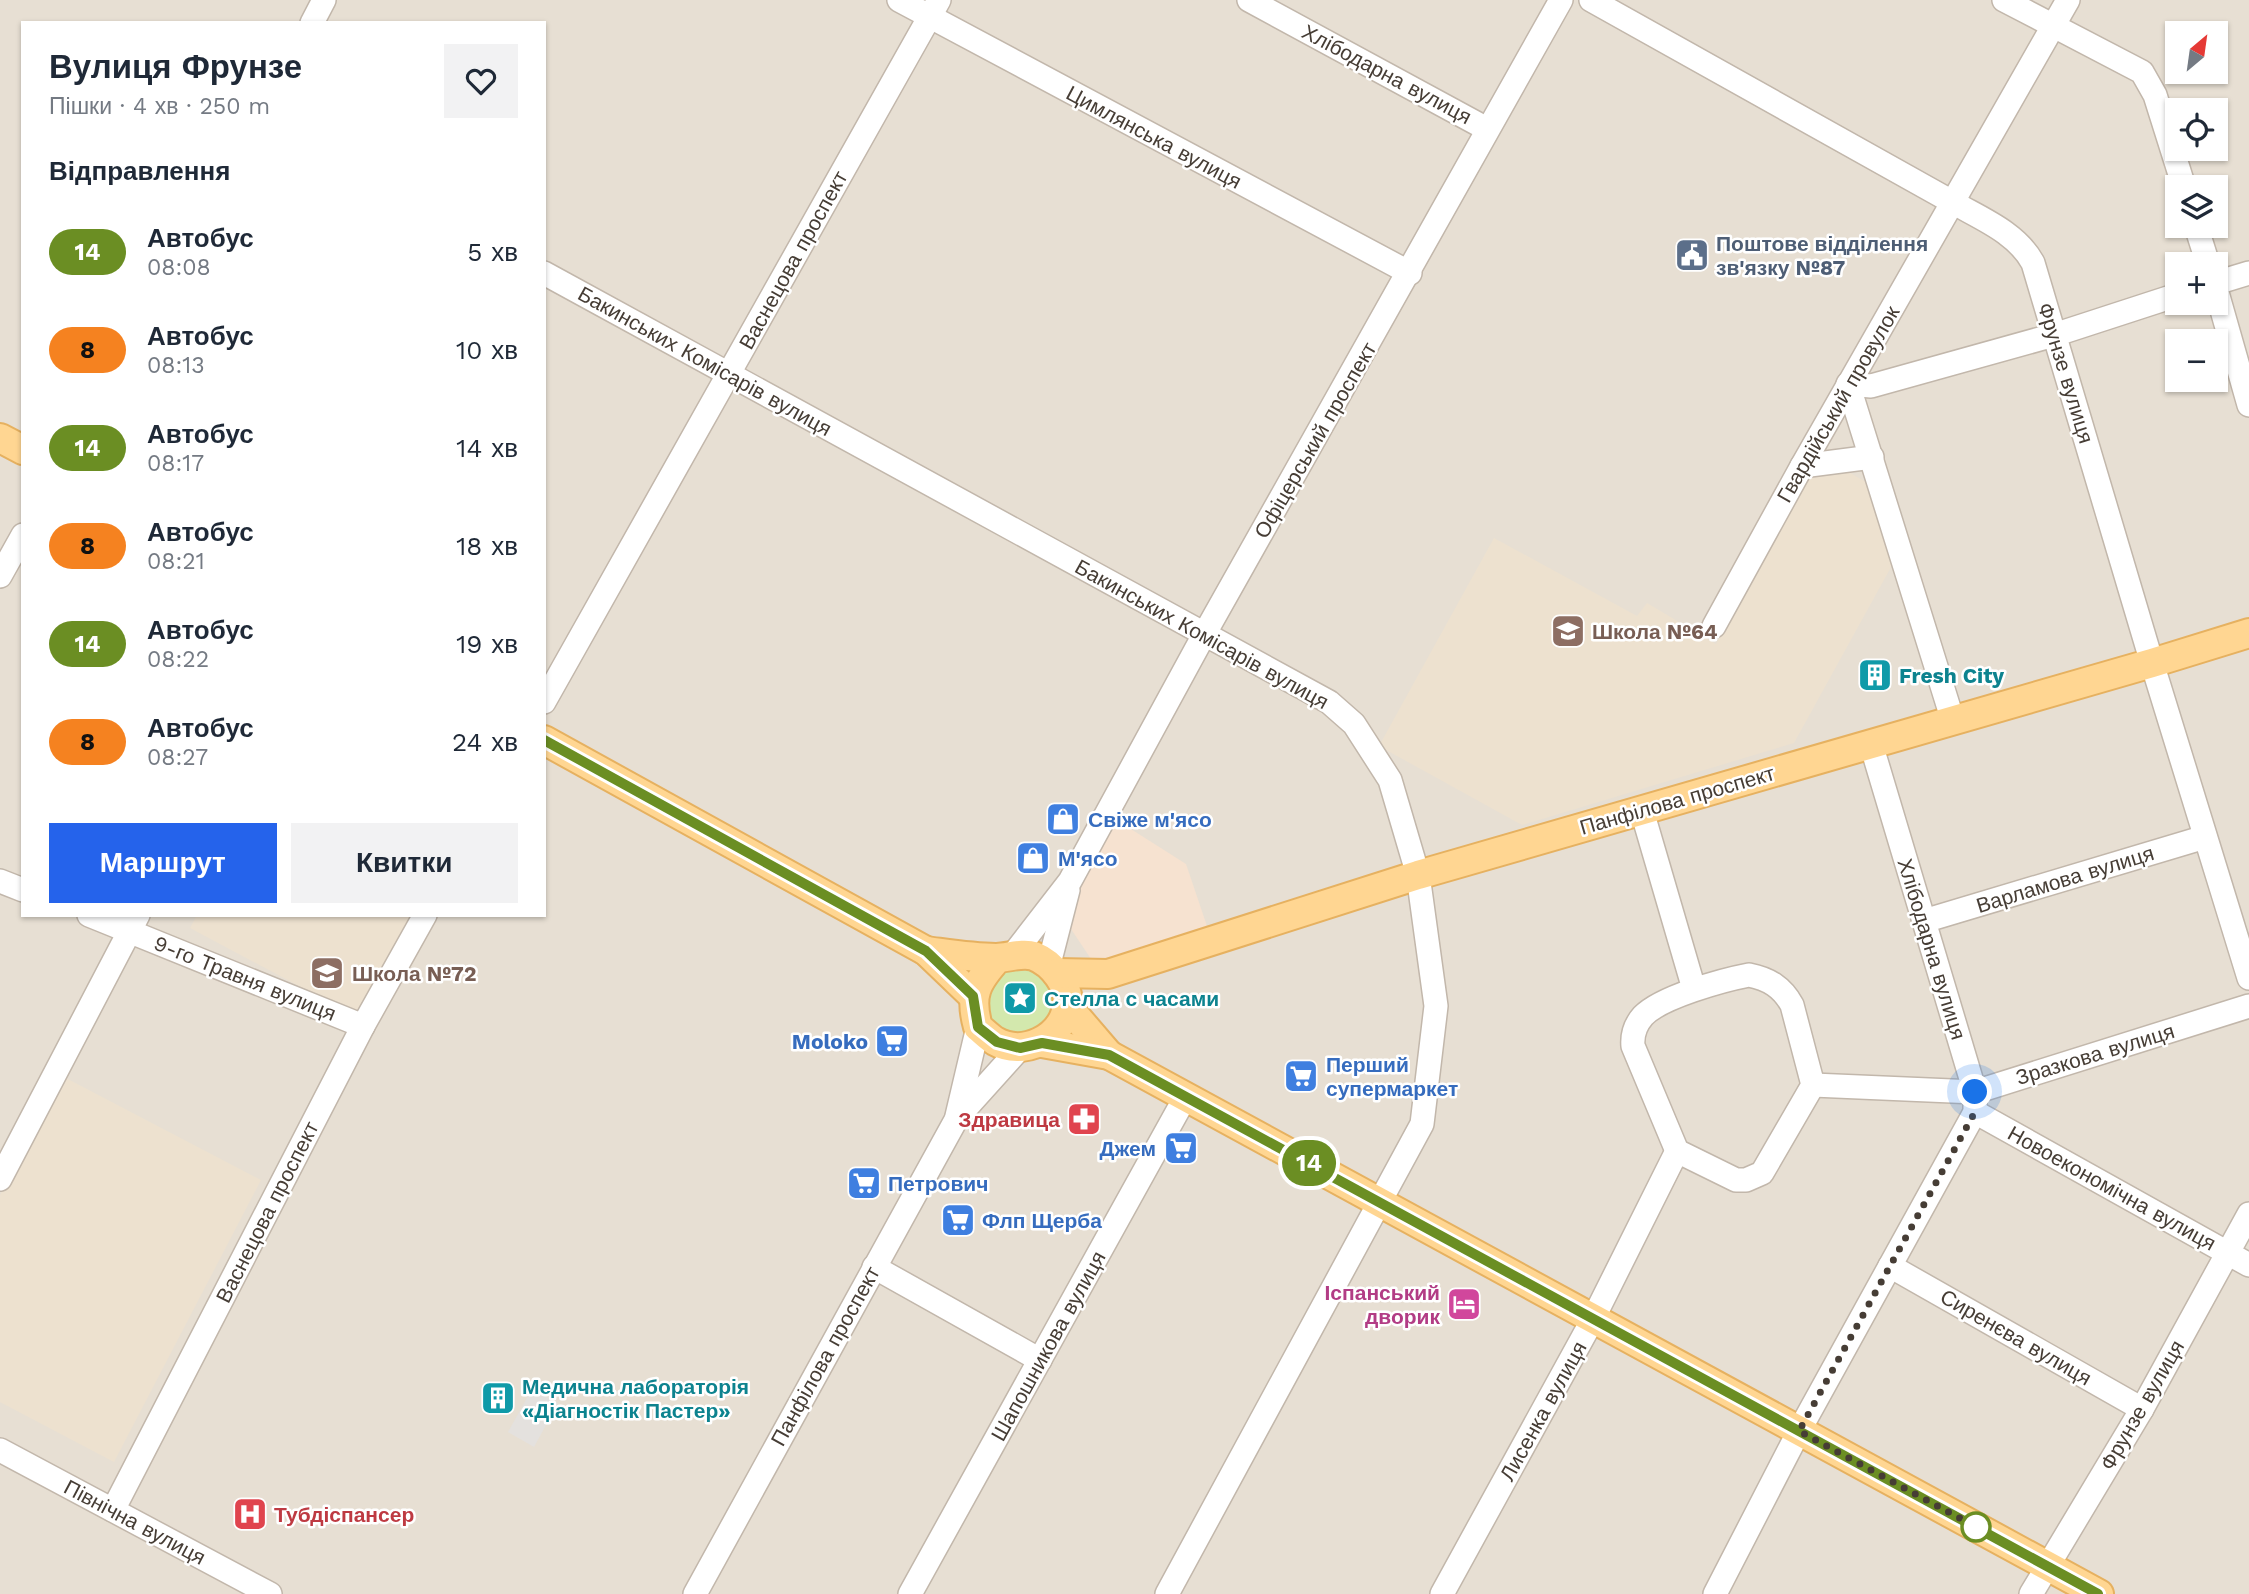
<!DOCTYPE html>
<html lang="uk">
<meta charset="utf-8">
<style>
:root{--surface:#fff;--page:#f2f2f3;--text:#1f2937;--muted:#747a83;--accent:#2563eb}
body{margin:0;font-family:"Work Sans",sans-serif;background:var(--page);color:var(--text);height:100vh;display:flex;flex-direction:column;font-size:26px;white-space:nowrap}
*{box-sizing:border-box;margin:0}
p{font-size:23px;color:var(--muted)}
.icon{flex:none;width:38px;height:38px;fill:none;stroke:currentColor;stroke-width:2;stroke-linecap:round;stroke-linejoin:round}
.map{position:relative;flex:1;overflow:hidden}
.panel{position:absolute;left:21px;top:21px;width:525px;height:896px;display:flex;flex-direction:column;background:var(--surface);border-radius:0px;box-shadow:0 2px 5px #0004}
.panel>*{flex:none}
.badge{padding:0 14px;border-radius:23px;font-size:24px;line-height:46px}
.needle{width:46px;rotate:29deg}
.fabs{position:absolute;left:2165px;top:21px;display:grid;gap:14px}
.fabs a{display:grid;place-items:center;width:63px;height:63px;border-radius:0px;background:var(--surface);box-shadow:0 2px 5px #0004;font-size:35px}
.you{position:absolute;width:35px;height:35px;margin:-18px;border:5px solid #fff;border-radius:50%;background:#1a73e8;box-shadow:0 0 0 10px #1a73e833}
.map>.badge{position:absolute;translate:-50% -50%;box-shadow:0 0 0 4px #fff}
h2{padding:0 28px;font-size:26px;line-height:63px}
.round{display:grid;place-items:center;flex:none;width:74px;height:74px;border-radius:0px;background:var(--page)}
.overview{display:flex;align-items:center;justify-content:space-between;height:119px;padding:0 28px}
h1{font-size:33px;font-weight:600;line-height:52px}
.primary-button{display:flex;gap:14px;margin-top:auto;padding:14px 28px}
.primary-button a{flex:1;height:80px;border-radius:0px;background:var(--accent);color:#fff;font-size:28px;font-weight:600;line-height:80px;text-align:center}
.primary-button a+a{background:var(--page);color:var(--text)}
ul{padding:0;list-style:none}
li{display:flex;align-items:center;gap:21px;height:98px;padding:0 28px}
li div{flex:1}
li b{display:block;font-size:26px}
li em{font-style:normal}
li .badge{min-width:77px;font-weight:700;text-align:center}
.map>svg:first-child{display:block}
.residential{fill:#e7dfd3;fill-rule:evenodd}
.commercial{fill:#f6e2d0}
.education{fill:#ede1cf}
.green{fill:#d3e8ad}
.parking{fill:#e4e1de}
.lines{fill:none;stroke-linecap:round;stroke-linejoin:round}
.minor-casing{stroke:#c2b7ab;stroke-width:26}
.major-casing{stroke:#e6b160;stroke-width:32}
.minor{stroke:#fff;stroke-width:23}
.major{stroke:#ffd692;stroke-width:28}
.line-casing{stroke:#fff;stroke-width:16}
.line{stroke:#6b8e23;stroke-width:10}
.walk{stroke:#463d35;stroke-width:7;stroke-dasharray:0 12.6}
.stop-dot{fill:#fff;stroke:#6b8e23;stroke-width:3.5}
.labels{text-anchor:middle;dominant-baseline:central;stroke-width:5;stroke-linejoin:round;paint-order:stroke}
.street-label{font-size:21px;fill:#463d35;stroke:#fff}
.service-label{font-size:21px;font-weight:bold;fill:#4e5e75;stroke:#fff;text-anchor:start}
.education-label{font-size:21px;font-weight:bold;fill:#785e54;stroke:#fff;text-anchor:start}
.culture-label{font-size:21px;font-weight:bold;fill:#0d838f;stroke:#fff;text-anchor:start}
.shop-label{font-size:21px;font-weight:bold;fill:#366cbe;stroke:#fff;text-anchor:start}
.health-label{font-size:21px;font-weight:bold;fill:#be3a42;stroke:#fff;text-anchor:end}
.hotel-label{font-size:21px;font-weight:bold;fill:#b23c85;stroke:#fff;text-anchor:end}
</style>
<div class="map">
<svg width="2249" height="1594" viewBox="0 0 2249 1594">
<rect width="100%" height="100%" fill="#f3eee5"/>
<path class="residential" d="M0,0h2249v1594h-2249zM23,23h521v892h-521zM2177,33h39v39h-39zM2177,110h39v39h-39zM2177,187h39v39h-39zM2177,264h39v39h-39zM2177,341h39v39h-39z"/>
<polygon class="commercial" points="1112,817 1186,864 1208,929 1093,962 1065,920 1073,894"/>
<g class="education">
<polygon points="1819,455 1878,489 1896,558 1794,743 1522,825 1379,746 1494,538 1637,616 1647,603 1716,644"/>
<polygon points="197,915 411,915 357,1017 190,928"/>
<polygon points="62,1076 261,1180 114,1462 0,1402 0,1195"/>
</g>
<circle class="green" cx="1020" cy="1001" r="33"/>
<polygon class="parking" points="532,1389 558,1403 534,1447 508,1432"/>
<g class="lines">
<g class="minor-casing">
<g id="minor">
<polyline points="899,0 1410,273"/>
<polyline points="1249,0 1487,129"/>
<path d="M1591,0l363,203c28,16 63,30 79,60l119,400 97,315"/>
<polyline points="2004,0 2142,72 2155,95 2184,187"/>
<polyline points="312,23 324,0"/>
<polyline points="2196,226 2208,264"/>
<polyline points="544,273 1329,702 1354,724 1390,780 1418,875 1436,1006 1422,1124 1167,1594"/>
<polyline points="2216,283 2249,273"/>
<polyline points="2216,289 2249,405"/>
<polyline points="1802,466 1872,457"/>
<polyline points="0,576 23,535"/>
<polyline points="1714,626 1802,466 2068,0"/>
<polyline points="544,702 939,0"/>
<polyline points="1953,721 1848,384 1871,386 2054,335 2177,295"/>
<polyline points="1642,811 1694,989"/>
<polyline points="0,881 23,890"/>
<polyline points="89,915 363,1026"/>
<polyline points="1924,921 2205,837"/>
<polyline points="1012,956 1070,881 1205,633 1561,0"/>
<polyline points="1049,964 1068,890"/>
<path d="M1749,975c20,4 33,12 43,30l21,80 -51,88 -16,7h-10l-59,-29 -44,-105c-1,-11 2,-21 10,-30 18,-19 80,-36 106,-41z"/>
<polyline points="1813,1085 1975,1092 2249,1006"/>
<polyline points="1975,1112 2249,1265"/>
<polyline points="957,1116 978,1027"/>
<polyline points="0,1179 138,915"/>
<polyline points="1890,1266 2142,1409"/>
<polyline points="874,1267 1040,1360"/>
<polyline points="0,1450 270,1594"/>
<polyline points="113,1510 363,1026 425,915"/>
<polyline points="695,1594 957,1118 1020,1048"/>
<polyline points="910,1594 1186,1096"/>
<polyline points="1442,1594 1593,1319 1677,1151"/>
<polyline points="1715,1594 1799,1431 1975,1112 1975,1092 1871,744"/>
<polyline points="2031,1594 2142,1409 2249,1214"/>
</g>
</g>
<g class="major-casing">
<g id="major">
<polyline points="0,438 23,450"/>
<polyline points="544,740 926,951 973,996"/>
<path d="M926,951c23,3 47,7 70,7 12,0 26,-6 38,-2 18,7 37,30 33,51 -6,32 -44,50 -72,34 -6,-4 -11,-9 -17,-14 -9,-32 -2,-45 20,-69"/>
<polyline points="1057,973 1108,974 1418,875 2152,663 2249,633"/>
<polyline points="1067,1006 1109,1055"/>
<polyline points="1042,1043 1109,1055 2099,1594"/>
</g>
</g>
<use href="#minor" class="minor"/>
<use href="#major" class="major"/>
</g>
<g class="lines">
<g class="line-casing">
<polyline id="line" points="544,740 926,951 973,996 978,1027 997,1042 1020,1048 1042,1043 1109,1055 2098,1594"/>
</g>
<use href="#line" class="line"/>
<polyline class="walk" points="1975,1092 1975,1112 1799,1431 1976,1527"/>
</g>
<defs>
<g id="civic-square" transform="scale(1.75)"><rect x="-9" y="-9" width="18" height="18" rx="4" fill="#5c6f8a" stroke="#fff"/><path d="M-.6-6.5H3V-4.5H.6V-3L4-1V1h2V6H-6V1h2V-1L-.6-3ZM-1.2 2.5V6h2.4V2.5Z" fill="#fff"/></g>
<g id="school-square" transform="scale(1.75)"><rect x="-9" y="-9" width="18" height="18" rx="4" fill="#8d6e63" stroke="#fff"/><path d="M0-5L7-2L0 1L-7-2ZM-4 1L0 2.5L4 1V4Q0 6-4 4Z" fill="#fff"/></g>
<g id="building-square" transform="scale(1.75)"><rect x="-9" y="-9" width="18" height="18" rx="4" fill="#0f9aa8" stroke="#fff"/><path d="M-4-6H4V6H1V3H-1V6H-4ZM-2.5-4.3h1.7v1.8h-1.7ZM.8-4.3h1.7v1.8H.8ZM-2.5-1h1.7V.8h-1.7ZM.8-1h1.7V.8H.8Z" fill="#fff"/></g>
<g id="shop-square" transform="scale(1.75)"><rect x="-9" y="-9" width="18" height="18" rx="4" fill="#3f7fe0" stroke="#fff"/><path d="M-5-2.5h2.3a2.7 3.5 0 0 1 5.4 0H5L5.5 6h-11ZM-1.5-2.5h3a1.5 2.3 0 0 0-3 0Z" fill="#fff"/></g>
<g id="sight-square" transform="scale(1.75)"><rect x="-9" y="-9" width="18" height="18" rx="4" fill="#0f9aa8" stroke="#fff"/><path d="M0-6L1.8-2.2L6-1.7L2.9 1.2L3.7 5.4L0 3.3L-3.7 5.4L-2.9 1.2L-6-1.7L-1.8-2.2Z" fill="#fff"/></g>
<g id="supermarket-square" transform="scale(1.75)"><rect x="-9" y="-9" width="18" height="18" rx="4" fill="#3f7fe0" stroke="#fff"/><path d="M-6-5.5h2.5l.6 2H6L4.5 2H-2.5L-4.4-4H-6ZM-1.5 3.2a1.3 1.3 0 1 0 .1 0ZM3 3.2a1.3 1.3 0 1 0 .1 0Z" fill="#fff"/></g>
<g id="pharmacy-square" transform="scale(1.75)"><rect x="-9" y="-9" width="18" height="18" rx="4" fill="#e0444e" stroke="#fff"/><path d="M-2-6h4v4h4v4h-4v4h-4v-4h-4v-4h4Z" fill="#fff"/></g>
<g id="hotel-square" transform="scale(1.75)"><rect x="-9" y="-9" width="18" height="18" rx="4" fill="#d1479c" stroke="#fff"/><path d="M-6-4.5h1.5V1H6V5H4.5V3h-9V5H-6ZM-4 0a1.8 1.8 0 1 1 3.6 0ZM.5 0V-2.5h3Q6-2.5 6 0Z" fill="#fff"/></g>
<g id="hospital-square" transform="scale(1.75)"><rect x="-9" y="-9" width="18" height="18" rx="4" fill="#e0444e" stroke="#fff"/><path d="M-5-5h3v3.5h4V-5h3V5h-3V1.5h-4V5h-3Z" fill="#fff"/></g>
</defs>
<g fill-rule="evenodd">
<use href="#civic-square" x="1692" y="255"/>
<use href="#school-square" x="1568" y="631"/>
<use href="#building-square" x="1875" y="675"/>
<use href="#shop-square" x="1063" y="819"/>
<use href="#shop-square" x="1033" y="858"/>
<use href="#school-square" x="327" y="973"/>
<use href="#sight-square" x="1020" y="998"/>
<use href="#supermarket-square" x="892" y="1041"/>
<use href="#supermarket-square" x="1301" y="1076"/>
<use href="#pharmacy-square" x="1084" y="1119"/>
<use href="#supermarket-square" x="1181" y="1148"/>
<use href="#supermarket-square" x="864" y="1183"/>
<use href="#supermarket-square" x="958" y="1220"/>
<use href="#hotel-square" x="1464" y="1304"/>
<use href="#building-square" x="498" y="1398"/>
<use href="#hospital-square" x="250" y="1514"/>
</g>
<circle class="stop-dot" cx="1976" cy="1527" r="14"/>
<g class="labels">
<g class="street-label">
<text transform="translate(1387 74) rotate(28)">Хлібодарна вулиця</text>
<text transform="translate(1154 137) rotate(28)">Цимлянська вулиця</text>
<text transform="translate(793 260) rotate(-61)">Васнецова проспект</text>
<text transform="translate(705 361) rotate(29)">Бакинських Комісарів вулиця</text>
<text transform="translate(2066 373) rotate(73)">Фрунзе вулиця</text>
<text transform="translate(1838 404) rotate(-60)">Гвардійський провулок</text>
<text transform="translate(1315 440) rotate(-60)">Офіцерський проспект</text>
<text transform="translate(1202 634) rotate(29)">Бакинських Комісарів вулиця</text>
<text transform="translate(1677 800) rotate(-16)">Панфілова проспект</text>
<text transform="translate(2065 879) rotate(-17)">Варламова вулиця</text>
<text transform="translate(1932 949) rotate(73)">Хлібодарна вулиця</text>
<text transform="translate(245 978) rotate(22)">9-го Травня вулиця</text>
<text transform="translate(2095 1054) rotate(-17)">Зразкова вулиця</text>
<text transform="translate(2112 1188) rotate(29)">Новоекономічна вулиця</text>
<text transform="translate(267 1212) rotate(-63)">Васнецова проспект</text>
<text transform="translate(2016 1337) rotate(30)">Сиренєва вулиця</text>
<text transform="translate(1048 1346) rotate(-61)">Шапошникова вулиця</text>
<text transform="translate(825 1356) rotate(-61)">Панфілова проспект</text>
<text transform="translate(2142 1405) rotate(-60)">Фрунзе вулиця</text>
<text transform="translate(1543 1411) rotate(-61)">Лисенка вулиця</text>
<text transform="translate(135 1522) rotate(28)">Північна вулиця</text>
</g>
<g class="service-label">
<text x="1716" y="243">Поштове відділення<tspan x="1716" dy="24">зв'язку №87</tspan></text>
</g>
<g class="education-label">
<text x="1592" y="631">Школа №64</text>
<text x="352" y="973">Школа №72</text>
</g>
<g class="culture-label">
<text x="1899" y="675">Fresh City</text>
<text x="1044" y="998">Стелла с часами</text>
<text x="522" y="1386">Медична лабораторія<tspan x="522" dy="24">«Діагностік Пастер»</tspan></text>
</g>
<g class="shop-label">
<text x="1088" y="819">Свіже м'ясо</text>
<text x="1058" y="858">М'ясо</text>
<text x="868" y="1041" text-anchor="end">Moloko</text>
<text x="1326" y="1064">Перший<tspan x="1326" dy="24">супермаркет</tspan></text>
<text x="1156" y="1148" text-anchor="end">Джем</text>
<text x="888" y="1183">Петрович</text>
<text x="982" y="1220">Флп Щерба</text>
</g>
<g class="health-label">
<text x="1060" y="1119">Здравица</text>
<text x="274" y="1514" text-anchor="start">Тубдіспансер</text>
</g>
<g class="hotel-label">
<text x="1440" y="1292">Іспанський<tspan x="1440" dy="24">дворик</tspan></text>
</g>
</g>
</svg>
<div class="fabs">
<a><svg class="needle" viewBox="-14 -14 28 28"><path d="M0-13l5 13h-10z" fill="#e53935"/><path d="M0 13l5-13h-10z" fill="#747a83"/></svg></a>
<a><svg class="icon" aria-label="locate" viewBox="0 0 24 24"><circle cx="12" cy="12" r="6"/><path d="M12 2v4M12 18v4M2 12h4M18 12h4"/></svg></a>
<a><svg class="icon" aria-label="layers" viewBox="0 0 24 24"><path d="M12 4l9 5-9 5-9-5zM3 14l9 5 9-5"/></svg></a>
<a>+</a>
<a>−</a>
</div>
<div class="you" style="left:1975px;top:1092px"></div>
<b class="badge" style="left:1309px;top:1163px;background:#6b8e23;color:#fff">14</b>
<section class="panel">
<div class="overview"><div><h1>Вулиця Фрунзе</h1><p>Пішки · 4 хв · 250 m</p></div><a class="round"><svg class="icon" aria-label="heart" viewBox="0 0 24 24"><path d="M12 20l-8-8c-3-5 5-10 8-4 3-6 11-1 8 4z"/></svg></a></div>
<h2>Відправлення</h2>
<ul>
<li><span class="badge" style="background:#6b8e23;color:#fff">14</span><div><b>Автобус</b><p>08:08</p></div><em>5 хв</em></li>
<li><span class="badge" style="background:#f58220;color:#111">8</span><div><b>Автобус</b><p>08:13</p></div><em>10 хв</em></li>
<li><span class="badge" style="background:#6b8e23;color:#fff">14</span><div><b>Автобус</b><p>08:17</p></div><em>14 хв</em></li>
<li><span class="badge" style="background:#f58220;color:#111">8</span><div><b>Автобус</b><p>08:21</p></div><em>18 хв</em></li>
<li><span class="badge" style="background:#6b8e23;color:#fff">14</span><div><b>Автобус</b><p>08:22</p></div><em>19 хв</em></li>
<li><span class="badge" style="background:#f58220;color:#111">8</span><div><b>Автобус</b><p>08:27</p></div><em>24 хв</em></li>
</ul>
<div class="primary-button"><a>Маршрут</a><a>Квитки</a></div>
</section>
</div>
